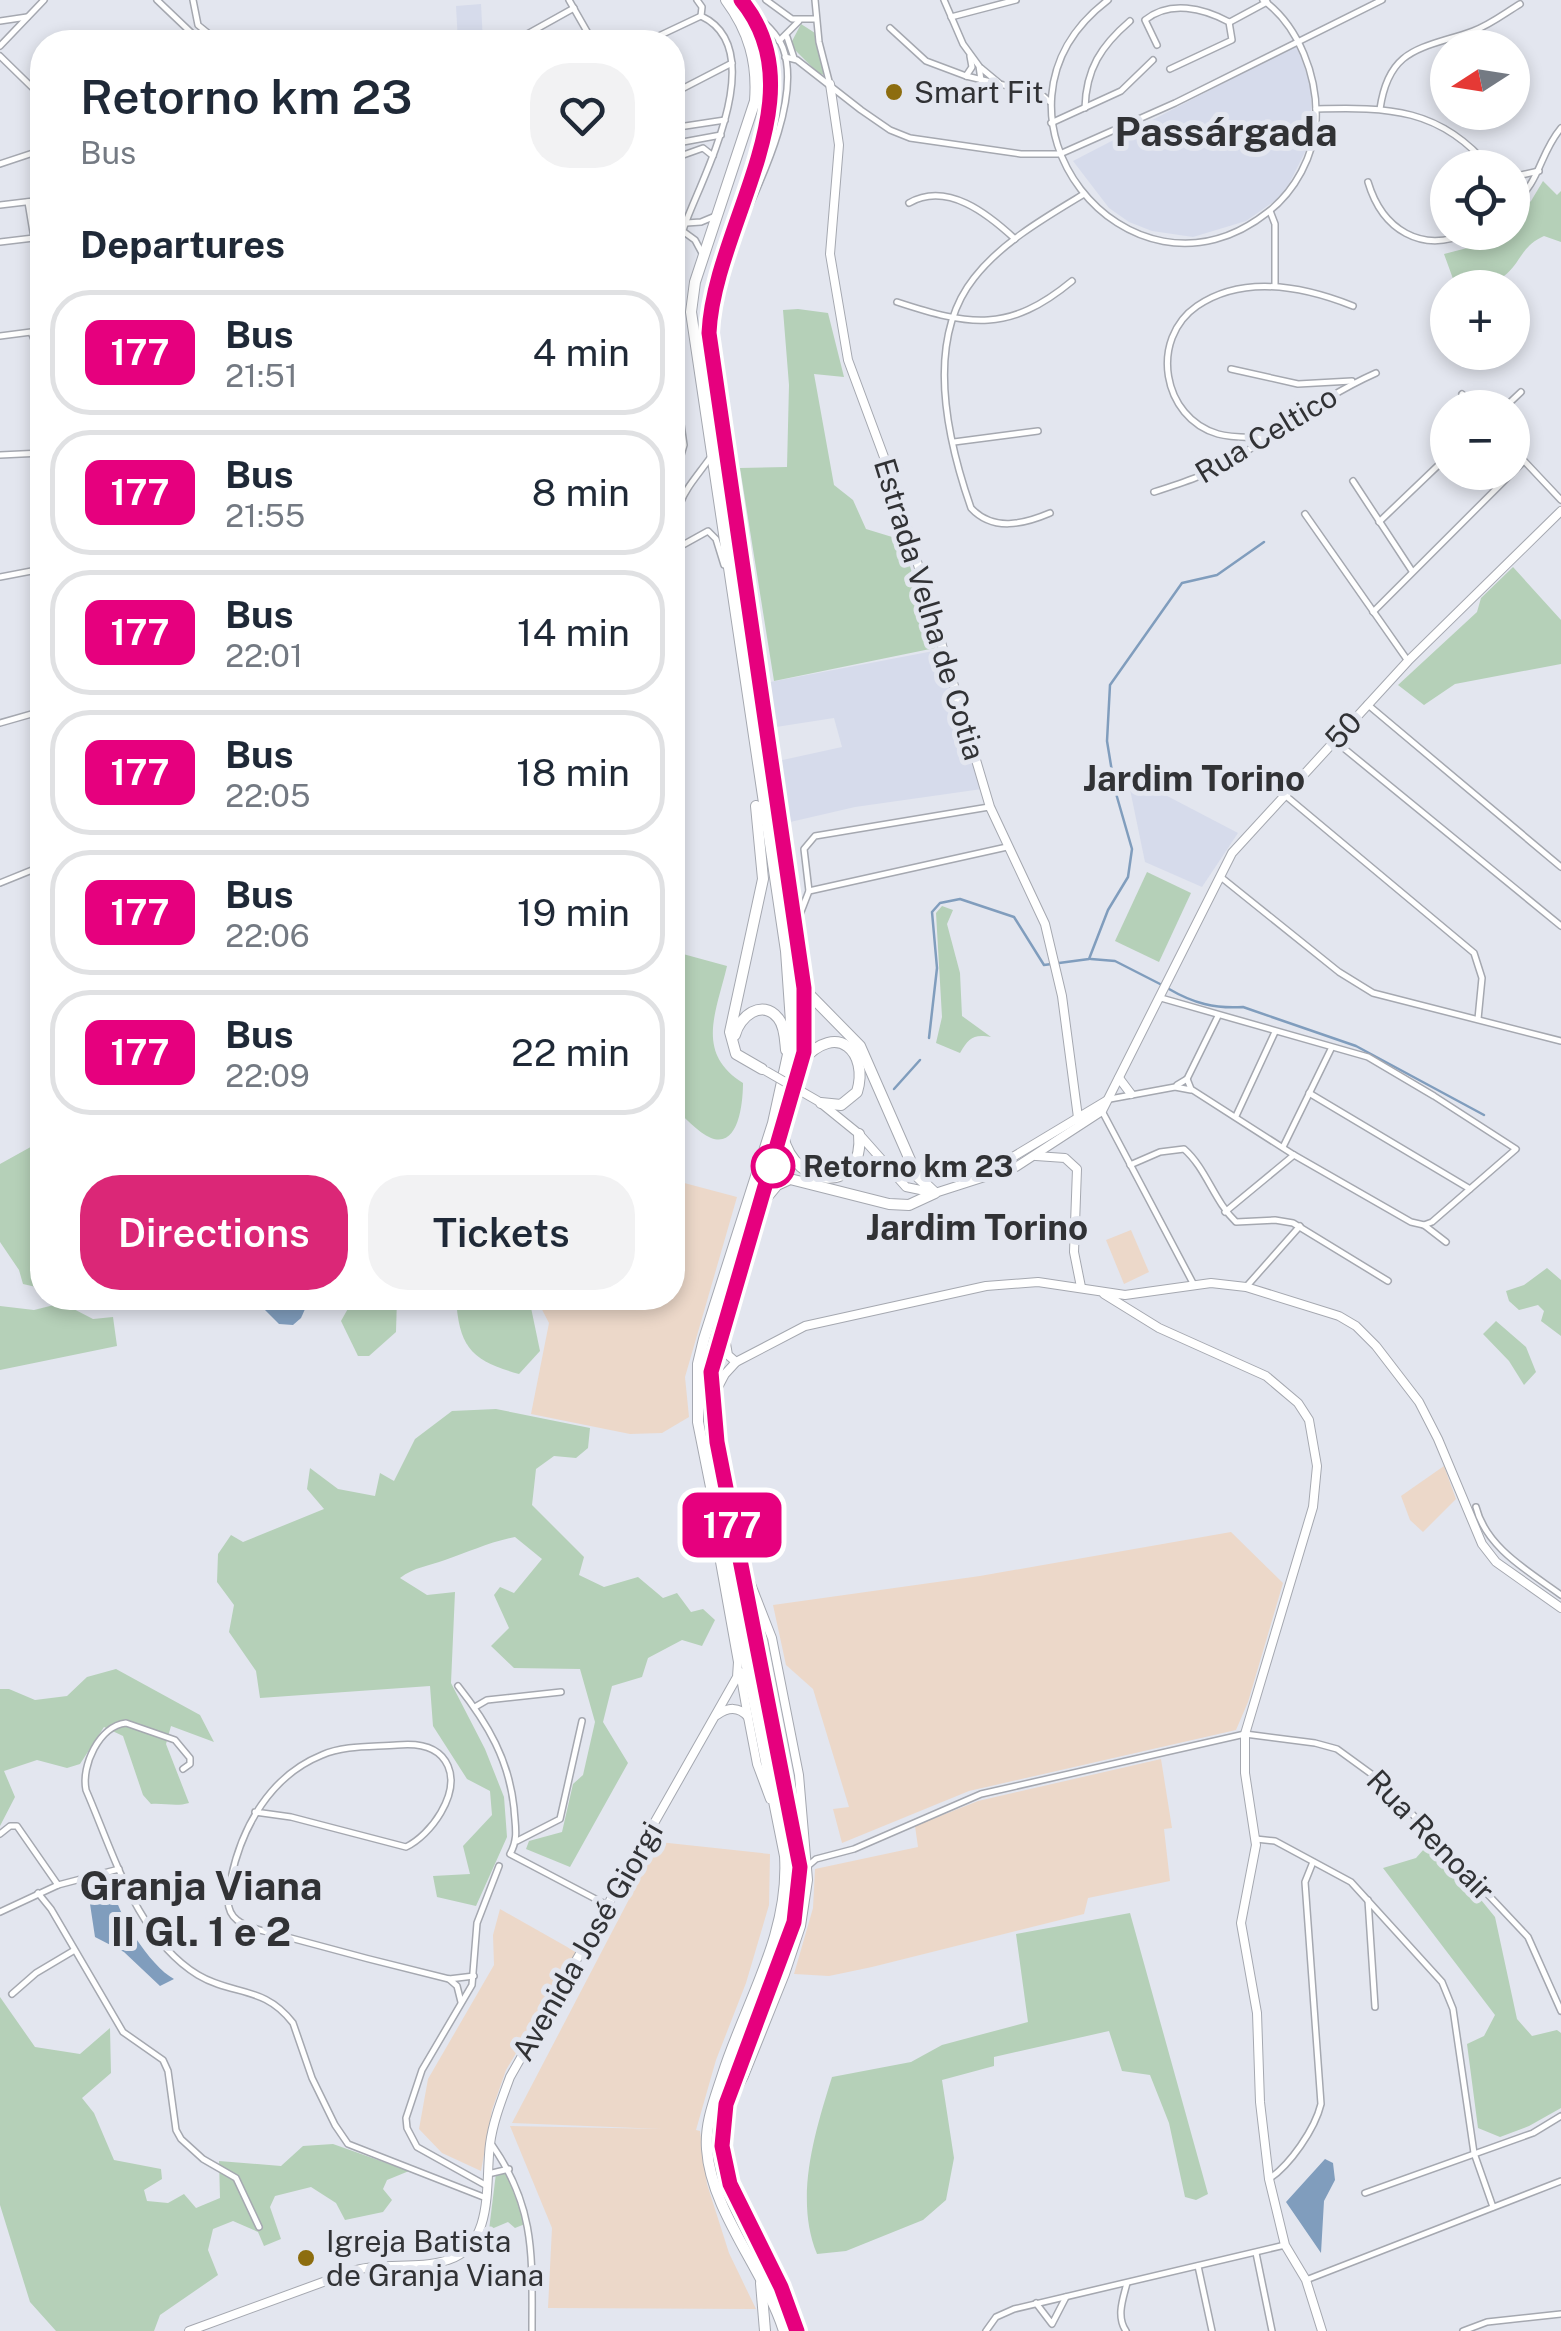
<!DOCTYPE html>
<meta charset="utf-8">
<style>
:root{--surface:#fff;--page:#f2f2f3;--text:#1f2937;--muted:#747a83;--line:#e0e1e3;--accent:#db2777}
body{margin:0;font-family:"Public Sans",sans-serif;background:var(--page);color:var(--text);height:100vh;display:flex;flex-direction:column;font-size:38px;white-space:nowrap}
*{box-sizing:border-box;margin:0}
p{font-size:32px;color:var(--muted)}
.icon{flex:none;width:55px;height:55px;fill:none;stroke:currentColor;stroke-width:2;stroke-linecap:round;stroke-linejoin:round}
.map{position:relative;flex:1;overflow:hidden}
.side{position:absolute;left:30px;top:30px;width:655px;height:1280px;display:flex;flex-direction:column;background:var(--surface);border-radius:40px;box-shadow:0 5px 15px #0003}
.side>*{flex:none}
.badge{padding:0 20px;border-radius:15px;font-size:35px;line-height:65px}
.needle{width:65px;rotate:258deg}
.buttons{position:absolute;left:1430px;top:30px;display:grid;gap:20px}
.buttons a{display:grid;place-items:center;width:100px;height:100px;border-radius:50%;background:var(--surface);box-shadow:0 5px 15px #0003;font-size:50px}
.map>.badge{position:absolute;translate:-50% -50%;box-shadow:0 0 0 5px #fff}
h2{padding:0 50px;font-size:38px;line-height:90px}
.round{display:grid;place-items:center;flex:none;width:105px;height:105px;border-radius:40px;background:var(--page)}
.summary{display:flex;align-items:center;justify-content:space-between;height:170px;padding:0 50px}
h1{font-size:48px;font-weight:600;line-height:75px}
.cta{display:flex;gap:20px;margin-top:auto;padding:20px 50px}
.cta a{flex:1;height:115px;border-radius:40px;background:var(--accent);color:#fff;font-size:40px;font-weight:600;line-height:115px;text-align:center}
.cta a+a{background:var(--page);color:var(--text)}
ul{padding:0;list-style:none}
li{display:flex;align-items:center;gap:30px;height:125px;margin:0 20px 15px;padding:0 30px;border:5px solid var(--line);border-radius:40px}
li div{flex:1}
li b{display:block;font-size:38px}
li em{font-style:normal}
li .badge{min-width:110px;font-weight:700;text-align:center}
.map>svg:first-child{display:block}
.built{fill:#d6dbeb}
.industrial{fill:#ecd8c9}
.green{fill:#b5d0b8}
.water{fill:#809dbd}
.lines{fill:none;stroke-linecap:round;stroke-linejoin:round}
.stream{stroke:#809dbd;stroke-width:2.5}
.street-casing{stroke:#a5a8b0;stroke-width:8}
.secondary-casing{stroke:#a5a8b0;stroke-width:10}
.highway-casing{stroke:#a5a8b0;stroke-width:12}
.street{stroke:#fff;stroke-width:5}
.secondary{stroke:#fff;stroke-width:8}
.highway{stroke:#fff;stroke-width:10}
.secondary-bridge-casing{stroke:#a5a8b0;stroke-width:10;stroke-linecap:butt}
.secondary-bridge{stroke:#fff;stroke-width:8}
.line-casing{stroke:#fff;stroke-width:22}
.line{stroke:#e6007e;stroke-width:15}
.poi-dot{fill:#8d6d0f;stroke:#e3e6ef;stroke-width:4}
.stop-dot{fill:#fff;stroke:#e6007e;stroke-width:5}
.labels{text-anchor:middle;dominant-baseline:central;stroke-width:10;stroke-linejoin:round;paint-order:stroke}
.poi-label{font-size:30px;fill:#313235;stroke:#e3e6ef;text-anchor:start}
.street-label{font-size:30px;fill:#313235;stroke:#e3e6ef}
.stop-label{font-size:30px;font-weight:bold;fill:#313235;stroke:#e3e6ef;text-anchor:start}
.quarter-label{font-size:35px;font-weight:bold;fill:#313235;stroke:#e3e6ef}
.district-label{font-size:40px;font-weight:bold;fill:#313235;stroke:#e3e6ef}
</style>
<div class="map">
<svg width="1561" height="2331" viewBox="0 0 1561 2331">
<rect width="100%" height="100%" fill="#e3e6ef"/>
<g class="built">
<polygon points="481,4 483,42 458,42 456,6"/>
<polygon points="1297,45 1311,87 1311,140 1288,186 1276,200 1246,221 1193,237 1152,231 1129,222 1109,208 1073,161"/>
<polygon points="944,649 982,789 855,807 786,823 778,761 842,747 834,718 776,727 777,720 768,709 765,683"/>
<polygon points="1127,775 1238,833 1202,887 1145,862"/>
</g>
<g class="industrial">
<polygon points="673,1180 737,1197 685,1377 689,1417 662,1433 630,1434 531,1414 549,1323 536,1298 672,1298"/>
<polygon points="1131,1230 1149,1272 1124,1284 1106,1240"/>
<polygon points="1444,1466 1456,1499 1423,1532 1410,1520 1401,1496"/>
<polygon points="1231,1532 1283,1583 1248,1702 1236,1730 969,1791 842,1843 833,1809 849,1807 813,1689 786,1665 773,1605 980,1576"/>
<polygon points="1161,1759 1172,1828 1164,1829 1170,1881 1088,1898 1084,1914 872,1967 829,1976 794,1974 813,1908 815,1869 918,1847 915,1826 978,1801"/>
<polygon points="659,1842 770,1854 769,1905 746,1983 716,2060 696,2130 700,2131 707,2184 729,2253 756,2309 548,2308 552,2228 510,2126 662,2129 512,2123"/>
<polygon points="500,1909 576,1952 506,2070 492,2110 481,2171 442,2153 419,2129 428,2079 494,1965 493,1935"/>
</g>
<g class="green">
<polygon points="801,24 815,33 826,75 819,74 790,45"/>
<path d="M1543,181l14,14 4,-4v51l-17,-6c-23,10 -23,27 -40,40 -12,9 -34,12 -48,11l-12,-33 27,-7 22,-14 19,-1 1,-14 18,-17z"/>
<polygon points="798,309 828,313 844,377 814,374 834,485 853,500 866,529 902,540 935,648 774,681 740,468 787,467 789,385 783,310"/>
<polygon points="1513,567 1561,620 1561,664 1455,684 1424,705 1398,685 1477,612 1481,598"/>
<polygon points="1147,872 1191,893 1159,962 1115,941"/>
<path d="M942,906l11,4 -6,14 13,49 2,43 29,21c-18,-3 -22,1 -31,16l-24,-10 6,-26 -6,-104z"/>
<path d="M672,951l55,15c-11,47 -32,87 16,117 0,16 -3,66 -32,55 -13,-5 -27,-22 -38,-31z"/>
<polygon points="36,1144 42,1149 42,1285 36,1287 23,1284 19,1270 0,1242 0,1164"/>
<polygon points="1547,1268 1561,1280 1561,1336 1541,1321 1544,1311 1538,1305 1519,1310 1509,1301 1506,1291 1524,1285"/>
<polygon points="354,1298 397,1298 396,1332 369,1356 358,1356 341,1321"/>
<path d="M456,1298h73l11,53 -21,23c-47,-13 -60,-26 -63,-76z"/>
<polygon points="62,1303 93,1319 113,1317 117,1346 0,1370 0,1306 34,1310"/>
<polygon points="1496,1321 1526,1347 1536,1372 1524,1385 1509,1361 1483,1334"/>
<path d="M496,1409l94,19 -2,20 -12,10 -22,-2 -18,13 -4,36 52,52 -5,18 25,12 34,-10 25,21 14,-5 14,19 12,-3 12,11 -13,26 -20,-6 -34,18 -6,19 -30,9 -9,36 25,41 -58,104 -44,-18 3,-8 33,-9 11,-48 10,-9 12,-53 -15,-53 -66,-1 -23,-22 18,-18 -15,-33 6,-8 14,6 28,-34 -27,-22c-26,5 -46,15 -70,23 -16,6 -31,7 -45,18l27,17 28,-3 -4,91 34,66 19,48 3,40 -31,69 -39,-9 -4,-21 37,-2 -7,-28 29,-31 -2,-24 -23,-12 -34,-53 -3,-40 -170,12 -4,-27 -27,-39 5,-27 -17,-23 1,-28 13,-19 12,7 81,-33 -17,-20 3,-21 28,21 37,7 5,-23 14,8 21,-42 37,-28z"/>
<path d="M116,1669l84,46 14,27 -43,-16 -5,18 23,59c-13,4 -24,0 -38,1l-8,-9 -20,-59 -19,-9 -24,37 -13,4 -30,-8 -33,11 11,26 -15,29v-137h9l26,11 32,-4 20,-19z"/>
<polygon points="1432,1840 1495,1917 1517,2019 1532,2036 1557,2030 1561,2033 1561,2108 1529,2126 1500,2137 1478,2128 1467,2044 1484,2036 1495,2015 1383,1868 1416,1858"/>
<path d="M1130,1913l78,281 -12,6 -11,-3 -16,-74 -19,-48 -28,-4 -13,-40 -115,26v9l-52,14 12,78 -8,42 -23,20 -77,31 -29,3c-23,-56 -2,-122 15,-177l79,-15 31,-17 86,-23 -12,-88z"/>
<polygon points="0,1997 35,2047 80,2054 110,2028 111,2073 82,2098 94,2113 114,2160 161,2169 162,2179 144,2190 147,2201 168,2203 184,2194 196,2208 220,2198 219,2161 281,2166 303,2146 333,2144 409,2171 387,2180 383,2189 392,2200 383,2212 345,2220 336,2203 311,2187 275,2196 270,2207 281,2239 264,2246 258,2232 233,2221 213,2229 208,2250 218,2275 160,2315 154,2331 56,2331 30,2302 0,2205"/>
<polygon points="496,2173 507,2174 525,2224 515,2228 508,2222 489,2230"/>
</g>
<g class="water">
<polygon points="253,1298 310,1298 301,1318 293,1325 279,1324"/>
<path d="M102,1885l11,2c3,26 37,79 61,92l-14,7 -36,-34 -29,-15 -5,-33 2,-15z"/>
<polygon points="1325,2159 1333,2163 1335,2180 1324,2201 1321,2253 1286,2202"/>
</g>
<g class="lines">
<g class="stream">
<polyline points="1091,959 1115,961 1162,985"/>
<path d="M1169,989c24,14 46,20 74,18l113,39 128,69"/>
<polyline points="929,1038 937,968 932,912 940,903 960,899 1014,917 1044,965 1089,959 1108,910 1128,877 1132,849 1115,790 1107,741 1110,685 1182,583 1217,575 1264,542"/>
<polyline points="894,1089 920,1060"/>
</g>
<g class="street-casing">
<g id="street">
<polyline points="157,0 201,42"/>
<polyline points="193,0 198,25 219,42"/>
<polyline points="569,0 593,42"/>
<polyline points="766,0 792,19 816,19"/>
<polyline points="815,0 819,42 829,81"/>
<polyline points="944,0 963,44 979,66 981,80"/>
<path d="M1108,0c-146,111 20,323 160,212 27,-21 46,-56 48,-91 2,-44 -17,-95 -53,-121"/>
<polyline points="951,17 1016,0"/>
<polyline points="0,21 27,17"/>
<polyline points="1230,22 1267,2"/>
<polyline points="890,28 926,61 966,76 1041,94 1050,102"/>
<polyline points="787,37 794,58"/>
<polyline points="779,41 799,21"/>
<polyline points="319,42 320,42"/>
<polyline points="513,42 574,8"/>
<polyline points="646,42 701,16"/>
<path d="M1157,45l-12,-25c25,-20 58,-12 84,2l3,18 -62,29"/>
<polyline points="0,46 44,0"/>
<polyline points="0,56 42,97"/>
<polyline points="785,57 797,60 861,110 890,130 910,138 1021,154 1060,154 1175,103 1382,0"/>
<polyline points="981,68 999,83"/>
<polyline points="966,76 972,67 970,56"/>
<polyline points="672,94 732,63"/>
<path d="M1085,108c1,-39 16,-62 45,-87"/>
<path d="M1316,109c72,-2 125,-1 174,59"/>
<path d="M1380,109c9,-63 43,-60 93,-78 17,-6 32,-18 47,-27"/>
<polyline points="1051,123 1121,91 1153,60"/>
<polyline points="672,128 725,120"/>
<polyline points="672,144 721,135"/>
<polyline points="672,159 703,148 713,156"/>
<polyline points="0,164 42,150"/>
<polyline points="1512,177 1539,171"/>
<path d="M1368,182c14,47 53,73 102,50"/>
<polyline points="28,202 34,238"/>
<path d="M909,203c38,-22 79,11 106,36"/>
<polyline points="0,205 42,200"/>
<path d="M1512,205c29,-23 27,-51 49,-77"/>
<polyline points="1270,211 1275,224 1275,286"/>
<path d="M742,222c20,-44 59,-125 41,-174 -6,-15 -18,-25 -30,-35"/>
<polyline points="672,224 701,222 713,217"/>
<polyline points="673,224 695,240 702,253"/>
<polyline points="0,242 42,237"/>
<path d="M672,271c5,-17 8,-35 15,-52 19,-49 83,-171 14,-203l1,-9 -5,-7"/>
<path d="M897,302c73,24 112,31 175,-21"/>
<polyline points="0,336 31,332 42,359"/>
<polyline points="672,363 684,445 672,486"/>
<polyline points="1231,369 1298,384 1352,381"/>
<polyline points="1462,394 1475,408"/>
<polyline points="1504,408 1521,392"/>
<path d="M1264,438c-14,-1 -32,0 -46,-4 -56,-16 -69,-95 -21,-128 47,-32 108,-19 156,0"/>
<polyline points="954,442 1038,431"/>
<polyline points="1512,448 1561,500"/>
<polyline points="0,455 42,453"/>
<polyline points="1353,481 1412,571"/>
<path d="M1154,492c28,-9 56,-18 80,-33 48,-29 90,-63 142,-86"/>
<path d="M1050,513c-26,11 -57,19 -79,-5 -24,-69 -47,-167 3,-230 28,-36 72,-61 110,-84"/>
<polyline points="1305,514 1408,661"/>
<polyline points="1379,522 1448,456"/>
<path d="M676,546c-1,-48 7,-51 34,-88"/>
<polyline points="672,551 708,531 716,539 724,565"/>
<polyline points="0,577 42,569"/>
<polyline points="1373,612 1524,461"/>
<polyline points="1367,704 1561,867"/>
<polyline points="0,723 42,711"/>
<polyline points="1335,741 1561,926"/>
<polyline points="1286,796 1474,953 1482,978 1478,1019"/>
<polyline points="1222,878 1339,972 1373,993 1561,1041"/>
<polyline points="0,883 42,866"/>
<polyline points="809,891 804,849 815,836 989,807"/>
<polyline points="797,922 809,891 1007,847"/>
<polyline points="1161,998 1368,1057 1434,1096 1516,1149 1432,1222 1424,1225"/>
<polyline points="1187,1079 1191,1089 1294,1155 1411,1222 1424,1225 1446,1242"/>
<polyline points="1177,1085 1187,1079 1218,1016"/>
<polyline points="1309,1093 1470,1189"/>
<polyline points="1110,1099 1175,1087 1191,1090"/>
<polyline points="1102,1111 1194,1285"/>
<polyline points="1236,1116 1275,1032"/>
<polyline points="1283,1147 1331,1049"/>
<path d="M1130,1165l30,-13 24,-3c22,19 30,52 52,73l39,-2 18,3 95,58"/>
<polyline points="1225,1212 1294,1155"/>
<polyline points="1246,1287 1300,1226"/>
<path d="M1476,1507c10,41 54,65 85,88"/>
<path d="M458,1686c30,38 51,74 56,122 1,18 5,30 -4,46l97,51"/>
<polyline points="475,1707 487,1700 561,1692"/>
<path d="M183,1769l7,-5v-6l-15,-18 -49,-17c-27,3 -45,43 -40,67 27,62 51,148 112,185 35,21 66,10 95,48l19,55 23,47 13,19 138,54"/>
<path d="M255,1812l36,5 115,30c25,-12 54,-53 42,-81 -9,-21 -31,-23 -51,-21 -24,2 -53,0 -75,10 -52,21 -80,72 -91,123 -3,14 -7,32 6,42 13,10 35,12 50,17 54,15 108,29 162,42l25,-3"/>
<polyline points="0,1834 10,1826 17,1826 58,1885"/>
<polyline points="1256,1839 1275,1841 1351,1882 1442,1982 1453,2009 1474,2153 1493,2207"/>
<polyline points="517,1841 560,1819 582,1721"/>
<polyline points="809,1865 816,1859 854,1849 981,1794 1245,1734 1315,1743 1337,1749 1381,1781 1528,1937 1561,2011"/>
<polyline points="38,1893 51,1909 123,2032 163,2060 168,2071 176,2130 181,2139 203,2159 236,2178 259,2227"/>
<polyline points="1368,1900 1375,2007"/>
<polyline points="0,1912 58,1885 119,1869"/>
<polyline points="449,1979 457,1986 461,2002"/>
<polyline points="12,1994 36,1973 73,1951"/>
<path d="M492,2145c44,63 40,112 40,186"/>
<polyline points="488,2174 509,2169"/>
<path d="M1269,2179c21,-14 46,-50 52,-75l-16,-222 8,-20"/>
<polyline points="487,2186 417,2147 407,2128 406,2118 422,2070 472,1985 477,1923 499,1866"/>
<polyline points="1365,2193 1533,2133 1561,2116"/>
<polyline points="1256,2253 1272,2331"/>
<polyline points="1198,2266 1212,2331"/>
<polyline points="1306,2280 1561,2181"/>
<polyline points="1036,2303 1052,2324 1066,2297"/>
<polyline points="986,2331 996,2317 1014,2309 1285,2245"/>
<path d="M1126,2331c-10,-15 -3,-32 1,-48"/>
<polyline points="1463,2331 1487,2322 1561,2314"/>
</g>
</g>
<g class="secondary-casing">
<g id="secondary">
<polyline points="830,84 839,145 830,254 848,360 894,484 990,807 1045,924 1062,996 1079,1125"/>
<polyline points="1119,1078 1131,1094"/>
<polyline points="822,1104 859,1134 906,1187 935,1193 1016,1167 1102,1111 1232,853 1408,661 1561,511"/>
<polyline points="1036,1156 1065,1158 1077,1169 1074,1252 1081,1287"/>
<polyline points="986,1173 1106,1101"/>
<polyline points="1104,1294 1159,1328 1266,1376 1298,1403 1309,1420 1317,1466 1313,1507 1245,1734 1245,1773 1256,1845 1241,1923 1257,2013 1260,2102 1269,2179 1285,2245 1306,2280 1322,2331"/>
<polyline points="724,1332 728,1355 736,1362"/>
<polyline points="714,1395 725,1374 736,1362 805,1326 986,1286 1038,1282 1125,1295 1211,1283 1246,1287 1339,1316 1356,1326 1376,1346 1419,1402 1438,1439 1482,1544 1496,1562 1561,1608"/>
<polyline points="740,1672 748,1717"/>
<path d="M717,1715c11,-8 22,-9 31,2l9,47 13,35"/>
<polyline points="735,2093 744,2076 785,1974 801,1926 808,1880 799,1775 772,1638 745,1569"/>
<path d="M189,2331l167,-61c30,-8 62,0 92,-10 47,-15 37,-78 42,-116 3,-23 12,-45 20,-67l227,-400 1,-15 -26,-145"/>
</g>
</g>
<g class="highway-casing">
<g id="highway">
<path d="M726,0c23,31 32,62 29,101l-60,181 -4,30 95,639 6,85 -19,87 -69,216 -6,25v58l87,434c5,79 -39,146 -62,218 -8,25 -18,49 -16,75 4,62 58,122 77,182"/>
<path d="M741,0c80,97 -27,224 -32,333l95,655 2,42 -5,32 -90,311 6,69 83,425 -6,56 -67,182 -5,42 8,37 51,103 16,44"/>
<polyline points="756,806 763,879 730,1032 736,1054 762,1069"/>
<path d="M735,1035c4,-18 27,-37 43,-17 7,8 7,22 8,32"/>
<path d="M802,1061c36,-41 67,-8 55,31l-16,13 -20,-2"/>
<path d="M783,1136c12,53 82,59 76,-2"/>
<polyline points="767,1197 777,1185 790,1179 889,1204 909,1205 935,1193 917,1176 860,1046 805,990"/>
<polyline points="761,2283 765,2331"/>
</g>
</g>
<use href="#street" class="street"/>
<use href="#secondary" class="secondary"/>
<use href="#highway" class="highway"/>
<g class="secondary-bridge-casing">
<polyline id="secondary-bridge" points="766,1071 818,1101"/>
</g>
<use href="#secondary-bridge" class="secondary-bridge"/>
</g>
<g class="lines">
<g class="line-casing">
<path id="line" d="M741,0c80,96 -27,225 -32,333l95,655v64l-93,320 6,70 83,425 -6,55 -68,182 -4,42 8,38 51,103 16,44"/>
</g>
<use href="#line" class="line"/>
</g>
<g class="poi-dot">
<circle cx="894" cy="92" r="10"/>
<circle cx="306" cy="2258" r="10"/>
</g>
<circle class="stop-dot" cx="773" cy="1166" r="20"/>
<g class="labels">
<g class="poi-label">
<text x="914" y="92">Smart Fit</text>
<text x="326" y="2241">Igreja Batista<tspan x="326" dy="34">de Granja Viana</tspan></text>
</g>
<g class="street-label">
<text transform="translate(1266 434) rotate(-31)">Rua Celtico</text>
<text transform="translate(930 609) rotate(73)">Estrada Velha de Cotia</text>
<text transform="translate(1343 730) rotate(-47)">50</text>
<text transform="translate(1431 1835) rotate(46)">Rua Renoair</text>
<text transform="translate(587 1941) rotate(-60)">Avenida José Giorgi</text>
</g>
<g class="stop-label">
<text x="803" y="1166">Retorno km 23</text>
</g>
<g class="quarter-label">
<text x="1194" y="778">Jardim Torino</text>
<text x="977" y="1227">Jardim Torino</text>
</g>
<g class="district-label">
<text x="1226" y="131">Passárgada</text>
<text x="201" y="1885">Granja Viana<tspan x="201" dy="46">II Gl. 1 e 2</tspan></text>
</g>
</g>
</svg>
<div class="buttons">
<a><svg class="needle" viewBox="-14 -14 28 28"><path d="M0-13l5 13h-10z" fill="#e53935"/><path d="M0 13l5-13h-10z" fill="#747a83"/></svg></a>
<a><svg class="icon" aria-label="locate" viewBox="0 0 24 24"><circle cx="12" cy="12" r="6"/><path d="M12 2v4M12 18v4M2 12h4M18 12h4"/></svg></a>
<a>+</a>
<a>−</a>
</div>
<b class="badge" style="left:732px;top:1525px;background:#e6007e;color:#fff">177</b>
<section class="side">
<div class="summary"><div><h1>Retorno km 23</h1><p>Bus</p></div><a class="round"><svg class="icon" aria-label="heart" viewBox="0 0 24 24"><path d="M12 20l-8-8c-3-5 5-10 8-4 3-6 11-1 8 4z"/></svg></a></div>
<h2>Departures</h2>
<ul>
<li><span class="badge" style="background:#e6007e;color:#fff">177</span><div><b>Bus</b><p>21:51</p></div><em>4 min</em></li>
<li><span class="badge" style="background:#e6007e;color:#fff">177</span><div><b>Bus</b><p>21:55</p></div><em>8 min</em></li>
<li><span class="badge" style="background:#e6007e;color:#fff">177</span><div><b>Bus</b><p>22:01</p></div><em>14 min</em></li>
<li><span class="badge" style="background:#e6007e;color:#fff">177</span><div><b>Bus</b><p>22:05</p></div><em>18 min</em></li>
<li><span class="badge" style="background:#e6007e;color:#fff">177</span><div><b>Bus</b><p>22:06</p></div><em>19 min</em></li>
<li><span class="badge" style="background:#e6007e;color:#fff">177</span><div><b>Bus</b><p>22:09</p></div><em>22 min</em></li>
</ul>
<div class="cta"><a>Directions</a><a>Tickets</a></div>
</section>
</div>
